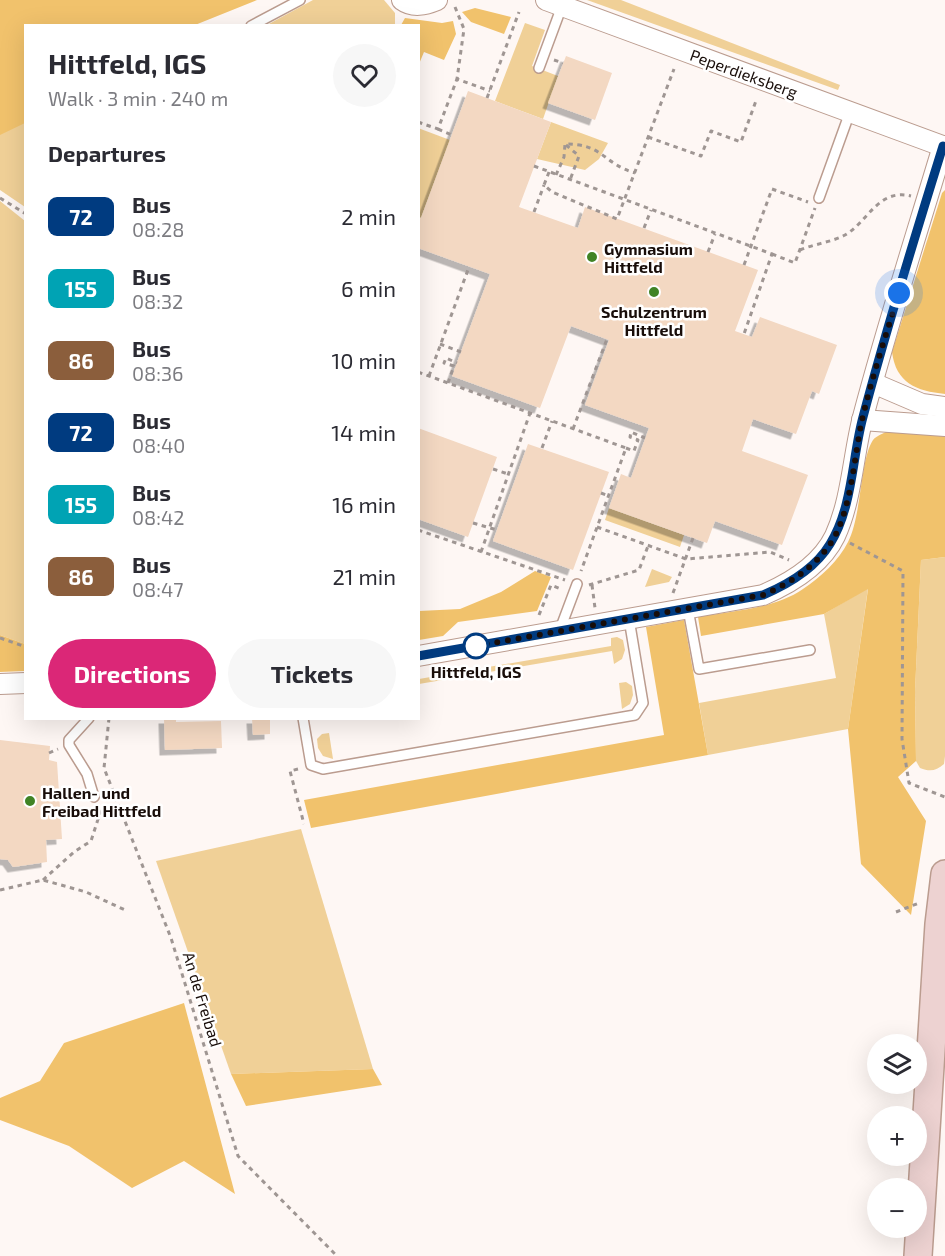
<!DOCTYPE html>
<meta charset="utf-8">
<style>
:root{--surface:#fff;--page:#f7f7f7;--text:#2b2b33;--muted:#7c7c81;--accent:#db2777}
body{margin:0;font-family:"Exo 2",sans-serif;background:var(--page);color:var(--text);height:100vh;display:flex;flex-direction:column;font-size:22px;white-space:nowrap}
*{box-sizing:border-box;margin:0}
p{font-size:20px;color:var(--muted)}
.icon{flex:none;width:33px;height:33px;fill:none;stroke:currentColor;stroke-width:2;stroke-linecap:round;stroke-linejoin:round}
.map{position:relative;flex:1;overflow:hidden}
.side{position:absolute;left:24px;top:24px;width:396px;height:696px;display:flex;flex-direction:column;background:var(--surface);border-radius:0px;box-shadow:0 6px 24px #0002}
.side>*{flex:none}
.badge{padding:0 12px;border-radius:9px;font-size:21px;line-height:39px}
.tools{position:absolute;left:867px;top:1034px;display:grid;gap:12px}
.tools a{display:grid;place-items:center;width:60px;height:60px;border-radius:50%;background:var(--surface);box-shadow:0 6px 24px #0002;font-size:30px}
.you{position:absolute;width:30px;height:30px;margin:-15px;border:4px solid #fff;border-radius:50%;background:#1a73e8;box-shadow:0 0 0 9px #1a73e833}
.map>.badge{position:absolute;translate:-50% -50%;box-shadow:0 0 0 3px #fff}
h2{padding:0 24px;font-size:22px;line-height:54px}
.round{display:grid;place-items:center;flex:none;width:63px;height:63px;border-radius:32px;background:var(--page)}
.headline{display:flex;align-items:center;justify-content:space-between;height:102px;padding:0 24px}
h1{font-size:28px;font-weight:700;line-height:45px}
.primary-button{display:flex;gap:12px;margin-top:auto;padding:12px 24px}
.primary-button a{flex:1;height:69px;border-radius:36px;background:var(--accent);color:#fff;font-size:24px;font-weight:700;line-height:69px;text-align:center}
.primary-button a+a{background:var(--page);color:var(--text)}
ul{padding:0;list-style:none}
li{display:flex;align-items:center;gap:18px;height:72px;padding:0 24px}
li div{flex:1}
li b{display:block;font-size:22px}
li em{font-style:normal}
li .badge{min-width:66px;font-weight:700;text-align:center}
.map>svg:first-child{display:block}
.green{fill:#f0d097}
.forest{fill:#f1c26c}
.building{fill:#f3d8c2;filter:url(#shadow)}
.lines{fill:none;stroke-linecap:round;stroke-linejoin:round}
.service-casing{stroke:#bb9c8f;stroke-width:12}
.minor-casing{stroke:#bb9c8f;stroke-width:22}
.secondary-casing{stroke:#bb9c8f;stroke-width:30}
.path{stroke:#9f9693;stroke-width:3;stroke-dasharray:4.5 4.5;stroke-linecap:butt}
.service{stroke:#fff;stroke-width:9}
.minor{stroke:#fff;stroke-width:20}
.secondary{stroke:#edd2d1;stroke-width:27}
.line-casing{stroke:#fff;stroke-width:14}
.line{stroke:#003b80;stroke-width:9}
.walk{stroke:#180d09;stroke-width:6;stroke-dasharray:0 10.8}
.poi-dot{fill:#408325;stroke:#fff;stroke-width:2}
.stop-dot{fill:#fff;stroke:#003b80;stroke-width:3}
.labels{text-anchor:middle;dominant-baseline:central;stroke-width:5;stroke-linejoin:round;paint-order:stroke}
.street-label{font-size:16px;fill:#180d09;stroke:#fff}
.poi-label{font-size:16px;font-weight:bold;fill:#180d09;stroke:#fff;text-anchor:start}
.stop-label{font-size:16px;font-weight:bold;fill:#180d09;stroke:#fff}
</style>
<div class="map">
<svg width="945" height="1256" viewBox="0 0 945 1256">
<defs>
<filter id="shadow"><feDropShadow dx="-5.5" dy="5.5" stdDeviation="0" flood-color="#0004"/></filter>
</defs>
<rect width="100%" height="100%" fill="#fef7f4"/>
<g class="green">
<polygon points="313,0 384,0 395,13 395,25 267,25"/>
<polygon points="587,0 621,0 840,85 838,90"/>
<polygon points="525,23 545,30 532,66 558,76 543,119 495,101"/>
<polygon points="25,119 25,207 0,190 0,134"/>
<polygon points="551,122 608,143 599,159 585,170 537,159"/>
<polygon points="418,128 450,140 421,218 418,217"/>
<polygon points="0,201 25,221 25,644 0,635"/>
<polygon points="609,508 684,535 680,547 605,520"/>
<path d="M945,557v199l-1,8c-8,7 -14,8 -24,4l-4,-7 -1,-70 6,-131z"/>
<polygon points="652,569 672,577 669,582 645,587"/>
<polygon points="868,588 848,729 708,755 699,703 836,678 824,614"/>
<polygon points="617,637 623,640 625,650 622,659 614,664 612,651 419,684 419,679 611,646 611,638"/>
<polygon points="626,682 632,686 633,695 630,704 622,709 619,683"/>
<polygon points="329,733 333,759 323,756 318,748 317,739 322,734"/>
<polygon points="301,829 373,1069 231,1074 156,861"/>
</g>
<g class="forest">
<polygon points="0,0 257,0 195,25 26,26 25,123 0,135"/>
<polygon points="475,8 511,17 504,34 471,22 462,12"/>
<polygon points="405,18 442,23 453,21 456,34 444,60 424,52 419,64 418,26 401,25"/>
<path d="M945,190v204c-29,-3 -49,-11 -53,-42l50,-159z"/>
<path d="M888,431l57,2v124l-24,3 -6,131 1,70 -18,16 28,44 -15,94 -50,-51 -13,-135 20,-140 -44,25 -123,22 -3,-19c34,-6 76,-8 105,-28 17,-11 36,-29 45,-47 14,-27 12,-83 25,-102 3,-4 11,-7 15,-9z"/>
<polygon points="535,571 551,577 537,611 458,622 443,636 419,640 419,611 460,609 501,592"/>
<polygon points="684,620 708,755 311,828 304,800 664,735 646,627"/>
<polygon points="0,635 25,644 25,671 0,672"/>
<polygon points="184,1003 235,1194 184,1161 132,1188 69,1146 0,1120 0,1098 40,1081 64,1043"/>
<polygon points="373,1069 382,1085 246,1106 231,1074"/>
</g>
<g class="building">
<polygon points="566,56 612,73 595,120 548,103"/>
<polygon points="468,91 551,122 519,207 578,228 585,207 758,270 735,331 752,337 760,317 837,345 819,394 812,391 796,434 753,419 742,451 808,475 782,545 715,521 707,543 609,508 621,474 631,478 649,428 585,405 609,340 571,326 540,408 452,376 490,274 418,248 418,217 421,218"/>
<polygon points="418,428 497,457 468,537 418,519"/>
<polygon points="528,444 609,472 573,570 493,541"/>
<polygon points="164,718 176,718 176,722 221,721 222,748 165,750"/>
<polygon points="252,718 270,718 270,734 253,735"/>
<polygon points="0,740 50,746 49,760 57,762 62,839 46,840 47,862 13,867 8,860 0,859"/>
</g>
<g class="lines">
<g class="service-casing">
<g id="service">
<polyline points="251,26 300,0"/>
<polyline points="539,68 562,6"/>
<polyline points="819,198 850,112"/>
<polyline points="688,609 699,669 810,650"/>
<polyline points="559,632 577,584"/>
<polyline points="89,718 69,740 69,745 87,774 94,797"/>
<polyline points="303,718 311,765 323,769 635,715 643,703 629,619"/>
</g>
</g>
<g class="minor-casing">
<g id="minor">
<path d="M402,0c11,8 23,5 35,0"/>
<polyline points="546,0 945,147"/>
<polyline points="873,383 922,404 945,407"/>
<polyline points="862,420 945,426"/>
<path d="M418,656l345,-61c28,-12 58,-30 72,-59 17,-37 18,-81 28,-119 24,-91 53,-181 80,-271"/>
<polyline points="0,684 26,683"/>
</g>
</g>
<g class="secondary-casing">
<polyline id="secondary" points="918,1256 939,924 945,874"/>
</g>
<g class="path">
<polyline points="455,7 464,29 457,79 490,91"/>
<polyline points="554,60 563,63"/>
<polyline points="487,98 519,12"/>
<polyline points="418,122 438,129 457,79"/>
<polyline points="438,129 452,135"/>
<polyline points="648,137 701,156 711,131 741,142 757,98"/>
<polyline points="566,145 579,156 570,180"/>
<polyline points="534,166 772,254 744,334"/>
<polyline points="549,172 544,185 552,192 617,219 674,69"/>
<path d="M556,175l8,-18 1,-13c39,0 37,19 70,29"/>
<polyline points="0,198 26,214"/>
<polyline points="534,212 544,185"/>
<polyline points="644,228 651,210"/>
<path d="M800,250c14,-6 32,-8 45,-15 23,-13 33,-47 66,-39"/>
<polyline points="708,252 715,234"/>
<polyline points="772,254 795,263 815,208"/>
<polyline points="744,265 772,189 808,202"/>
<polyline points="440,344 461,352"/>
<polyline points="418,372 626,448 581,571"/>
<polyline points="429,376 469,267"/>
<polyline points="448,383 454,366 444,363 446,358 457,363"/>
<polyline points="573,429 607,339"/>
<polyline points="542,448 552,421"/>
<polyline points="626,448 634,451 638,440 630,437 631,432 645,438"/>
<polyline points="493,469 508,474"/>
<polyline points="601,493 609,496"/>
<polyline points="473,523 497,530"/>
<polyline points="597,527 686,559 770,552 789,560"/>
<polyline points="418,530 565,580"/>
<polyline points="850,543 903,571 902,739 909,783 945,797"/>
<polyline points="481,552 530,413"/>
<polyline points="589,585 639,570 648,546"/>
<polyline points="592,585 595,608"/>
<polyline points="673,593 693,538"/>
<polyline points="539,615 551,585 561,589"/>
<polyline points="0,638 26,647"/>
<polyline points="109,718 104,768 171,938 238,1156 337,1256"/>
<polyline points="49,753 58,749"/>
<polyline points="298,769 290,771 304,824"/>
<polyline points="43,880 74,852 91,841 100,813 98,808"/>
<polyline points="0,890 43,880 86,892 125,910"/>
<polyline points="896,912 919,903"/>
</g>
<use href="#service" class="service"/>
<use href="#minor" class="minor"/>
<use href="#secondary" class="secondary"/>
</g>
<g class="lines">
<g class="line-casing">
<path id="line" d="M418,656l345,-61c26,-11 52,-26 67,-51 23,-37 22,-87 33,-127 24,-91 52,-181 80,-271l2,1"/>
</g>
<use href="#line" class="line"/>
<path class="walk" d="M476,646l287,-51c25,-11 48,-25 65,-48 23,-30 26,-90 34,-127 10,-43 24,-85 37,-127"/>
</g>
<g class="poi-dot">
<circle cx="592" cy="257" r="6"/>
<circle cx="654" cy="292" r="6"/>
<circle cx="30" cy="801" r="6"/>
</g>
<circle class="stop-dot" cx="476" cy="646" r="12"/>
<g class="labels">
<g class="street-label">
<text transform="translate(744 73) rotate(20)">Peperdieksberg</text>
<text transform="translate(203 999) rotate(73)">An de Freibad</text>
</g>
<g class="poi-label">
<text x="604" y="248">Gymnasium<tspan x="604" dy="18">Hittfeld</tspan></text>
<text x="654" y="311" text-anchor="middle">Schulzentrum<tspan x="654" dy="18">Hittfeld</tspan></text>
<text x="42" y="792">Hallen- und<tspan x="42" dy="18">Freibad Hittfeld</tspan></text>
</g>
<g class="stop-label">
<text x="476" y="671">Hittfeld, IGS</text>
</g>
</g>
</svg>
<div class="tools">
<a><svg class="icon" aria-label="layers" viewBox="0 0 24 24"><path d="M12 4l9 5-9 5-9-5zM3 14l9 5 9-5"/></svg></a>
<a>+</a>
<a>−</a>
</div>
<div class="you" style="left:899px;top:293px"></div>
<section class="side">
<div class="headline"><div><h1>Hittfeld, IGS</h1><p>Walk · 3 min · 240 m</p></div><a class="round"><svg class="icon" aria-label="heart" viewBox="0 0 24 24"><path d="M12 20l-8-8c-3-5 5-10 8-4 3-6 11-1 8 4z"/></svg></a></div>
<h2>Departures</h2>
<ul>
<li><span class="badge" style="background:#003b80;color:#fff">72</span><div><b>Bus</b><p>08:28</p></div><em>2 min</em></li>
<li><span class="badge" style="background:#00a3b4;color:#fff">155</span><div><b>Bus</b><p>08:32</p></div><em>6 min</em></li>
<li><span class="badge" style="background:#8b5e3c;color:#fff">86</span><div><b>Bus</b><p>08:36</p></div><em>10 min</em></li>
<li><span class="badge" style="background:#003b80;color:#fff">72</span><div><b>Bus</b><p>08:40</p></div><em>14 min</em></li>
<li><span class="badge" style="background:#00a3b4;color:#fff">155</span><div><b>Bus</b><p>08:42</p></div><em>16 min</em></li>
<li><span class="badge" style="background:#8b5e3c;color:#fff">86</span><div><b>Bus</b><p>08:47</p></div><em>21 min</em></li>
</ul>
<div class="primary-button"><a>Directions</a><a>Tickets</a></div>
</section>
</div>
